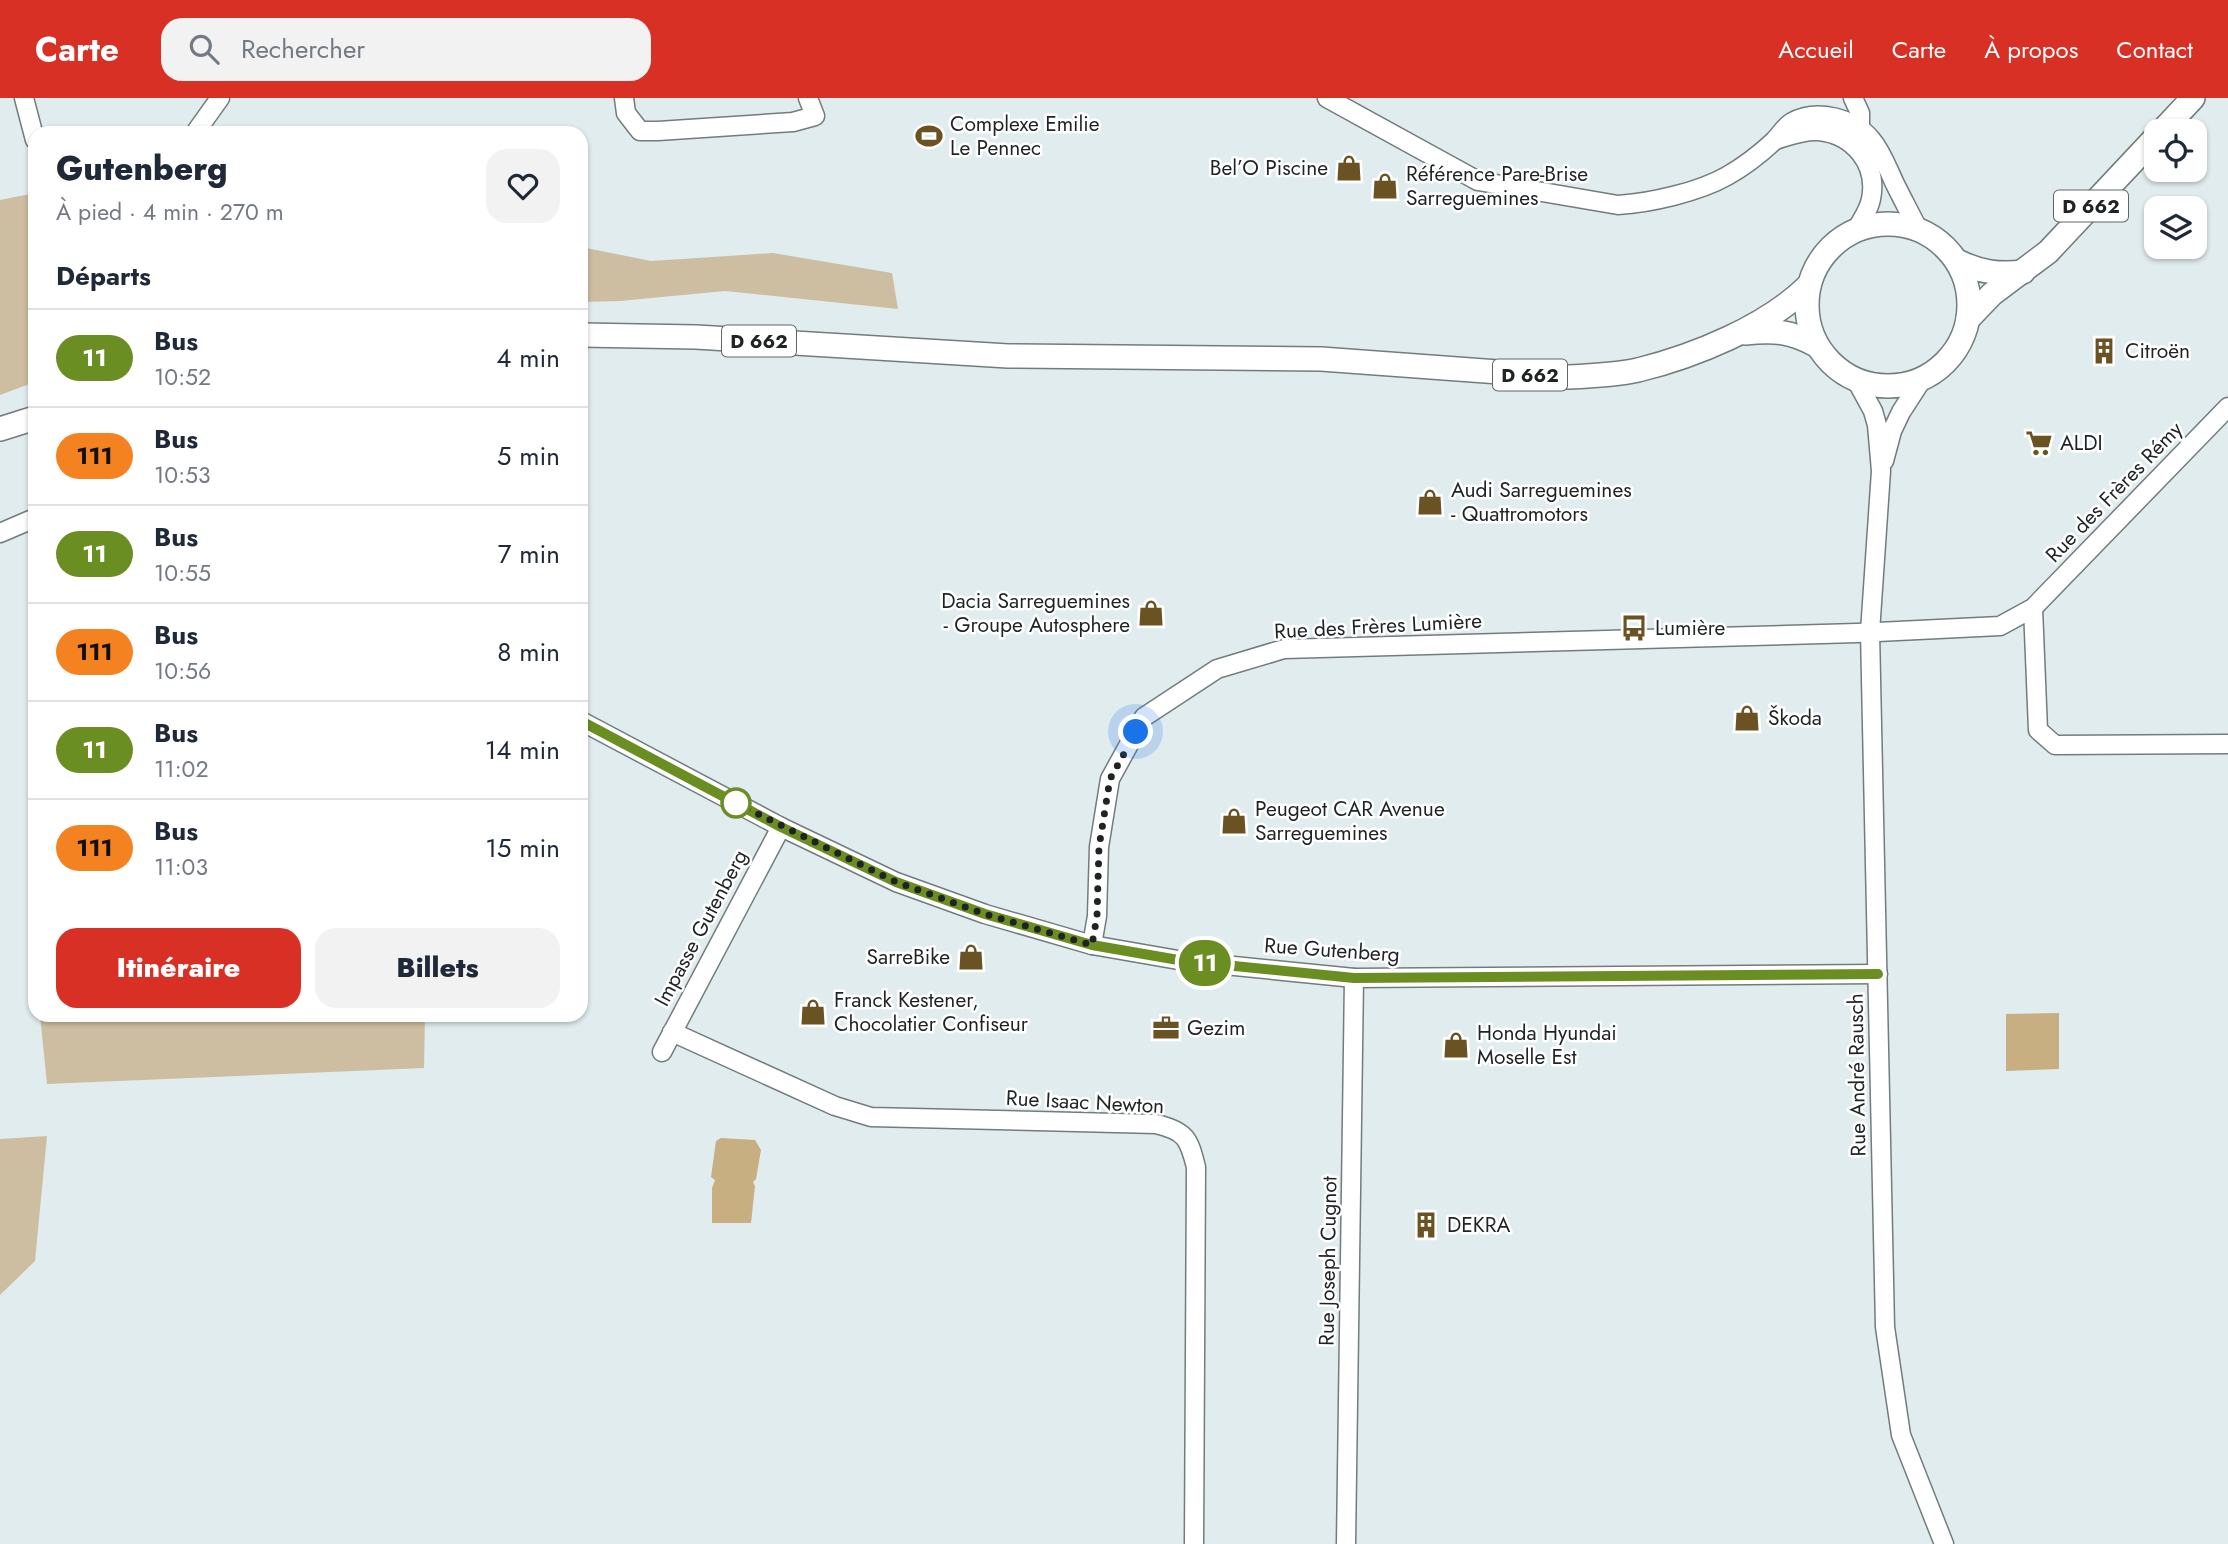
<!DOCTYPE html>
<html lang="fr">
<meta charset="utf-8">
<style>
:root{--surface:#fff;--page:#f2f2f3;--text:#1f2937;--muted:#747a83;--line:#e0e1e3;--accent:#d93025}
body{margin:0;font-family:Jost,sans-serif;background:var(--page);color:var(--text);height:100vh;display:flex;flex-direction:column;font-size:26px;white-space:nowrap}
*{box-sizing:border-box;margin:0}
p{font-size:23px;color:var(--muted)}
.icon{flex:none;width:38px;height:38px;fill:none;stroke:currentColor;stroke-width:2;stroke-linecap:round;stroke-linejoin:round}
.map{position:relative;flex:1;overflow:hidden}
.panel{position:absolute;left:28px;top:28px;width:560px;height:896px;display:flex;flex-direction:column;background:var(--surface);border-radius:21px;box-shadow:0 2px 5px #0004}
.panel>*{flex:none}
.badge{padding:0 14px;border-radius:23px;font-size:24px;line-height:46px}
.buttons{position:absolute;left:2144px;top:21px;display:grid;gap:14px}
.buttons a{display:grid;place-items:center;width:63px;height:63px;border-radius:14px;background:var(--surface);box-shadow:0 2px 5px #0004;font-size:35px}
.you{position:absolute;width:35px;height:35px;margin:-18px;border:5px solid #fff;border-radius:50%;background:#1a73e8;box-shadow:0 0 0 10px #1a73e833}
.map>.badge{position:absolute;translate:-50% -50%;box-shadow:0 0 0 4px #fff}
h2{padding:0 28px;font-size:26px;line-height:63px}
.round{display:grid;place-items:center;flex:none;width:74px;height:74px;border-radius:21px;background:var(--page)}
.summary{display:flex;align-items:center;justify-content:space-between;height:119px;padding:0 28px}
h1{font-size:33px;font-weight:800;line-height:52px}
.cta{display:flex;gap:14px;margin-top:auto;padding:14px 28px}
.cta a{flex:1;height:80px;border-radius:21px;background:var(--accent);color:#fff;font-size:28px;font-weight:800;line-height:80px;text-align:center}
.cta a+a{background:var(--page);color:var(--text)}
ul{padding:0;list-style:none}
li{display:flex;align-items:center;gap:21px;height:98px;padding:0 28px;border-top:2px solid var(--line)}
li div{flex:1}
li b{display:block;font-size:26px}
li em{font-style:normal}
li .badge{min-width:77px;font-weight:700;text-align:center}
header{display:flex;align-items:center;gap:42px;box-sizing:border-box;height:98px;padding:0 35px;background:var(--accent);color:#fff}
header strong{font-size:33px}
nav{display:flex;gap:38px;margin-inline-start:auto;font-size:24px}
.search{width:490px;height:63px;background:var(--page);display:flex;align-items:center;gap:18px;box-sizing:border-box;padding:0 24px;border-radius:21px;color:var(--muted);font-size:26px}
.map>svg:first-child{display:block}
.green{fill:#cebea1}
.water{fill:#c7af81}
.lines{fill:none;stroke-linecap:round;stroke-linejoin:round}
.minor-casing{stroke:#727c7e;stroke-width:21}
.major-casing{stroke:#727c7e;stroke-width:26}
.minor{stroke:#fff;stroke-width:18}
.major{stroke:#fff;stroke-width:23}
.line-casing{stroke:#fff;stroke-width:16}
.line{stroke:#6b8e23;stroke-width:10}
.walk{stroke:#1f2324;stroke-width:7;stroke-dasharray:0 12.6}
.stop-dot{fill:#fff;stroke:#6b8e23;stroke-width:3.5}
.labels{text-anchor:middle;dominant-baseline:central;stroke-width:5;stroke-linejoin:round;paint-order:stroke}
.shield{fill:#fff;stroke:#626566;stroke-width:2}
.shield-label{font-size:19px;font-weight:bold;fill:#1f2324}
.poi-label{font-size:21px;fill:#1f2324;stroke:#fff;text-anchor:start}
.street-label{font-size:21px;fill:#1f2324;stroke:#fff}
</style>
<header>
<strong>Carte</strong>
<div class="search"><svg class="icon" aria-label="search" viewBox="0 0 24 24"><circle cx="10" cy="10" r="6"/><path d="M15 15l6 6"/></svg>Rechercher</div>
<nav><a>Accueil</a><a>Carte</a><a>À propos</a><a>Contact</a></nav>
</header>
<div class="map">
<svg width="2228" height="1446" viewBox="0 0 2228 1446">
<rect width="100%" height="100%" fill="#e1ecef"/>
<g class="green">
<polygon points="35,95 35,284 0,297 0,102"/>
<polygon points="581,149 651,163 773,155 892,175 898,211 725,193 620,203 581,204"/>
<polygon points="40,917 425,917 424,970 47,986"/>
<polygon points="47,1038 35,1163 0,1197 0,1041"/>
</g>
<g class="water">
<polygon points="2059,915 2059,971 2006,973 2006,916"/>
<polygon points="721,1040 755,1042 761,1052 756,1081 753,1084 755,1088 751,1125 712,1125 712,1090 715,1082 711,1079 716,1043"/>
</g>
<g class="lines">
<g class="minor-casing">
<g id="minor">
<polyline points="24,0 35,42"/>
<polyline points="624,0 626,15 640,33 658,33 793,24 815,18 808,0"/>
<path d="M1327,0l151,83 140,24c32,-2 81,-13 109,-29 16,-9 33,-22 47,-35 6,-6 11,-15 18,-19 25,-14 61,-4 79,17 12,14 17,31 25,47 7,14 15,29 22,43"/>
<polyline points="1853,0 1860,15 1860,31"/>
<polyline points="195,35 220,0"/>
<path d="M1775,42c14,-4 28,-10 43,-9 35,3 60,33 53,68 -2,11 -9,20 -14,30"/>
<polyline points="1856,282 1873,313 1877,327 1881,373 1870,534 1885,1229 1901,1337 1944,1446"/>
<polyline points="1884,363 1892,333 1901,314 1923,280"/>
<polyline points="0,435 35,420"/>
<polyline points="2033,510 2038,632 2055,647 2228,646"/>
<polyline points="581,623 781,729 896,784 985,816 1092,847 1184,863 1354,880 1878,876"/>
<polyline points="1092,847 1097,818 1099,749 1110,681 1144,619 1217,571 1284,551 1857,535 2000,528 2033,510 2228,309"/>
<path d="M672,934l163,74 36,11 285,7c30,7 33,15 40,43l-2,377"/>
<polyline points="662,954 781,729"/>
<polyline points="1346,1446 1354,880"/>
</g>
</g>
<g class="major-casing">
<g id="major">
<polyline points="2162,33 2193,0"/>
<circle cx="1888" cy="207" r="81"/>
<path d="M1957,163c22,11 42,14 66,11"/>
<polyline points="1968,221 1992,196 2048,154 2156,39"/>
<path d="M1745,235c29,-3 45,-2 71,12"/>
<path d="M581,237l115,2 312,19 313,3 247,18c23,-1 47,-2 70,-7 57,-14 128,-43 170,-84"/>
<polyline points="0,331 35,320"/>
</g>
</g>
<use href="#minor" class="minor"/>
<use href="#major" class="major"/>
</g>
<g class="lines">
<g class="line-casing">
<polyline id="line" points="581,623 781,729 896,784 985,816 1092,847 1184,863 1354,880 1878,876"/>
</g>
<use href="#line" class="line"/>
<polyline class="walk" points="736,705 896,784 985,816 1092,847 1097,818 1099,749 1110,681 1136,634"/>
</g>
<defs>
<g id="stadium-bare" transform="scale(2.1)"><path d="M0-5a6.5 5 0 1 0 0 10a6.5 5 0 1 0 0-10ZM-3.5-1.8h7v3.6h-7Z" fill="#6a5222" stroke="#fff" stroke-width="2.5" paint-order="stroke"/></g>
<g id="shop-bare" transform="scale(2.1)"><path d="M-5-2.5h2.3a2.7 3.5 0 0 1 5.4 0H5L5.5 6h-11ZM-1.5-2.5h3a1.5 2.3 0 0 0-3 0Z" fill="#6a5222" stroke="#fff" stroke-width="2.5" paint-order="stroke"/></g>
<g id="building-bare" transform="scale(2.1)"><path d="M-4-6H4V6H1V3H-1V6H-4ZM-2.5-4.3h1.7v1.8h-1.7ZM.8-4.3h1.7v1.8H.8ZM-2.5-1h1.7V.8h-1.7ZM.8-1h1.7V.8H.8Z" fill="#6a5222" stroke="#fff" stroke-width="2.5" paint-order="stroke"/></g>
<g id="supermarket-bare" transform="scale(2.1)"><path d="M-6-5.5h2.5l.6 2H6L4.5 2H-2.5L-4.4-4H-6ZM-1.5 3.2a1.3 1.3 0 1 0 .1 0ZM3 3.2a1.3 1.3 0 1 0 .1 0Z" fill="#6a5222" stroke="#fff" stroke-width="2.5" paint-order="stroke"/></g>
<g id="bus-bare" transform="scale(2.1)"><path d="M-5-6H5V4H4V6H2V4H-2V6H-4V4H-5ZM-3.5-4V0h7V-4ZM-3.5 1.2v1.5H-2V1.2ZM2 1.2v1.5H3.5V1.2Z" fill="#6a5222" stroke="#fff" stroke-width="2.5" paint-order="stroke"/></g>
<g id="office-bare" transform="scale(2.1)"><path d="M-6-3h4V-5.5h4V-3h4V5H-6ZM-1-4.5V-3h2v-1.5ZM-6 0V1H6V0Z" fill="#6a5222" stroke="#fff" stroke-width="2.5" paint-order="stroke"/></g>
</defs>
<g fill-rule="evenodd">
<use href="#stadium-bare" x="929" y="38"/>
<use href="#shop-bare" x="1349" y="70"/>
<use href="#shop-bare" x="1385" y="88"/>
<use href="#building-bare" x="2104" y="253"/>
<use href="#supermarket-bare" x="2039" y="345"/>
<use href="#shop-bare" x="1430" y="404"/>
<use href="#shop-bare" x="1151" y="515"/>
<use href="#bus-bare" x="1634" y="530"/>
<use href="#shop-bare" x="1747" y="620"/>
<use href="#shop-bare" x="1234" y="723"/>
<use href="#shop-bare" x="971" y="859"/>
<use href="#shop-bare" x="813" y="914"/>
<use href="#office-bare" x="1166" y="930"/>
<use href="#shop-bare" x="1456" y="947"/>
<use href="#building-bare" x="1426" y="1127"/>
</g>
<circle class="stop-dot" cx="736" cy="705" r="14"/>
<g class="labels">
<g class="shield">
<rect x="2054" y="92.5" width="74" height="31" rx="5"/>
<rect x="722" y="227.5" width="74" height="31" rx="5"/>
<rect x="1493" y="261.5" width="74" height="31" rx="5"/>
</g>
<g class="shield-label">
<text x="2091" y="108">D 662</text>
<text x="759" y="243">D 662</text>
<text x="1530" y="277">D 662</text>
</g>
<g class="poi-label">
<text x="950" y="26">Complexe Emilie<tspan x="950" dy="24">Le Pennec</tspan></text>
<text x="1328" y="70" text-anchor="end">Bel’O Piscine</text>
<text x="1406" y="76">Référence Pare-Brise<tspan x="1406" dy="24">Sarreguemines</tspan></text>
<text x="2125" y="253">Citroën</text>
<text x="2060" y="345">ALDI</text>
<text x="1451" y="392">Audi Sarreguemines<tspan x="1451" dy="24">- Quattromotors</tspan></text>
<text x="1130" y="503" text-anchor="end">Dacia Sarreguemines<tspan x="1130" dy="24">- Groupe Autosphere</tspan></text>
<text x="1655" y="530">Lumière</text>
<text x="1768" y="620">Škoda</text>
<text x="1255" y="711">Peugeot CAR Avenue<tspan x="1255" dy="24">Sarreguemines</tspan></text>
<text x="950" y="859" text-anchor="end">SarreBike</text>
<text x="834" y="902">Franck Kestener,<tspan x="834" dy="24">Chocolatier Confiseur</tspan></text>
<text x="1187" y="930">Gezim</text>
<text x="1477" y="935">Honda Hyundai<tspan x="1477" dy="24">Moselle Est</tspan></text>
<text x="1447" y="1127">DEKRA</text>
</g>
<g class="street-label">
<text transform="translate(2114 394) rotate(-46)">Rue des Frères Rémy</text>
<text transform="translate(1378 528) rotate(-3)">Rue des Frères Lumière</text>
<text transform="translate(701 830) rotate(-62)">Impasse Gutenberg</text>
<text transform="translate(1332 852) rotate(4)">Rue Gutenberg</text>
<text transform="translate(1857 977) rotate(-91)">Rue André Rausch</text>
<text transform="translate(1085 1004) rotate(3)">Rue Isaac Newton</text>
<text transform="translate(1328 1163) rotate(-89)">Rue Joseph Cugnot</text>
</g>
</g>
</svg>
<div class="buttons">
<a><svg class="icon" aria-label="locate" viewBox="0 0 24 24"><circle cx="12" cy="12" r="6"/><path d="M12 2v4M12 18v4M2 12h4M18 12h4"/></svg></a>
<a><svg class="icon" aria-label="layers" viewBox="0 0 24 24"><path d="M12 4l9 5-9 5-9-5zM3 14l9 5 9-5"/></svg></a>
</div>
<div class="you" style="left:1136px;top:634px"></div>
<b class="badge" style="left:1205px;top:865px;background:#6b8e23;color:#fff">11</b>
<section class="panel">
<div class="summary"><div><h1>Gutenberg</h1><p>À pied · 4 min · 270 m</p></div><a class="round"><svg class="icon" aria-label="heart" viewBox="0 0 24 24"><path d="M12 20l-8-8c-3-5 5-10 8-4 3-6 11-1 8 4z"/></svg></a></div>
<h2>Départs</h2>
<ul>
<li><span class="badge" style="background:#6b8e23;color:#fff">11</span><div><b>Bus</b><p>10:52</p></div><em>4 min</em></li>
<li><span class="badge" style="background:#f58220;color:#111">111</span><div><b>Bus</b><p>10:53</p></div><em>5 min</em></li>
<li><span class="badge" style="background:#6b8e23;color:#fff">11</span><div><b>Bus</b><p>10:55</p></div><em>7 min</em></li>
<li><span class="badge" style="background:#f58220;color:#111">111</span><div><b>Bus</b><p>10:56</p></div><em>8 min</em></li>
<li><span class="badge" style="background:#6b8e23;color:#fff">11</span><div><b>Bus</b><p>11:02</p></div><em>14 min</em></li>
<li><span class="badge" style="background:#f58220;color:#111">111</span><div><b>Bus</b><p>11:03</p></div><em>15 min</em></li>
</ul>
<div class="cta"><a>Itinéraire</a><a>Billets</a></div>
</section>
</div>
